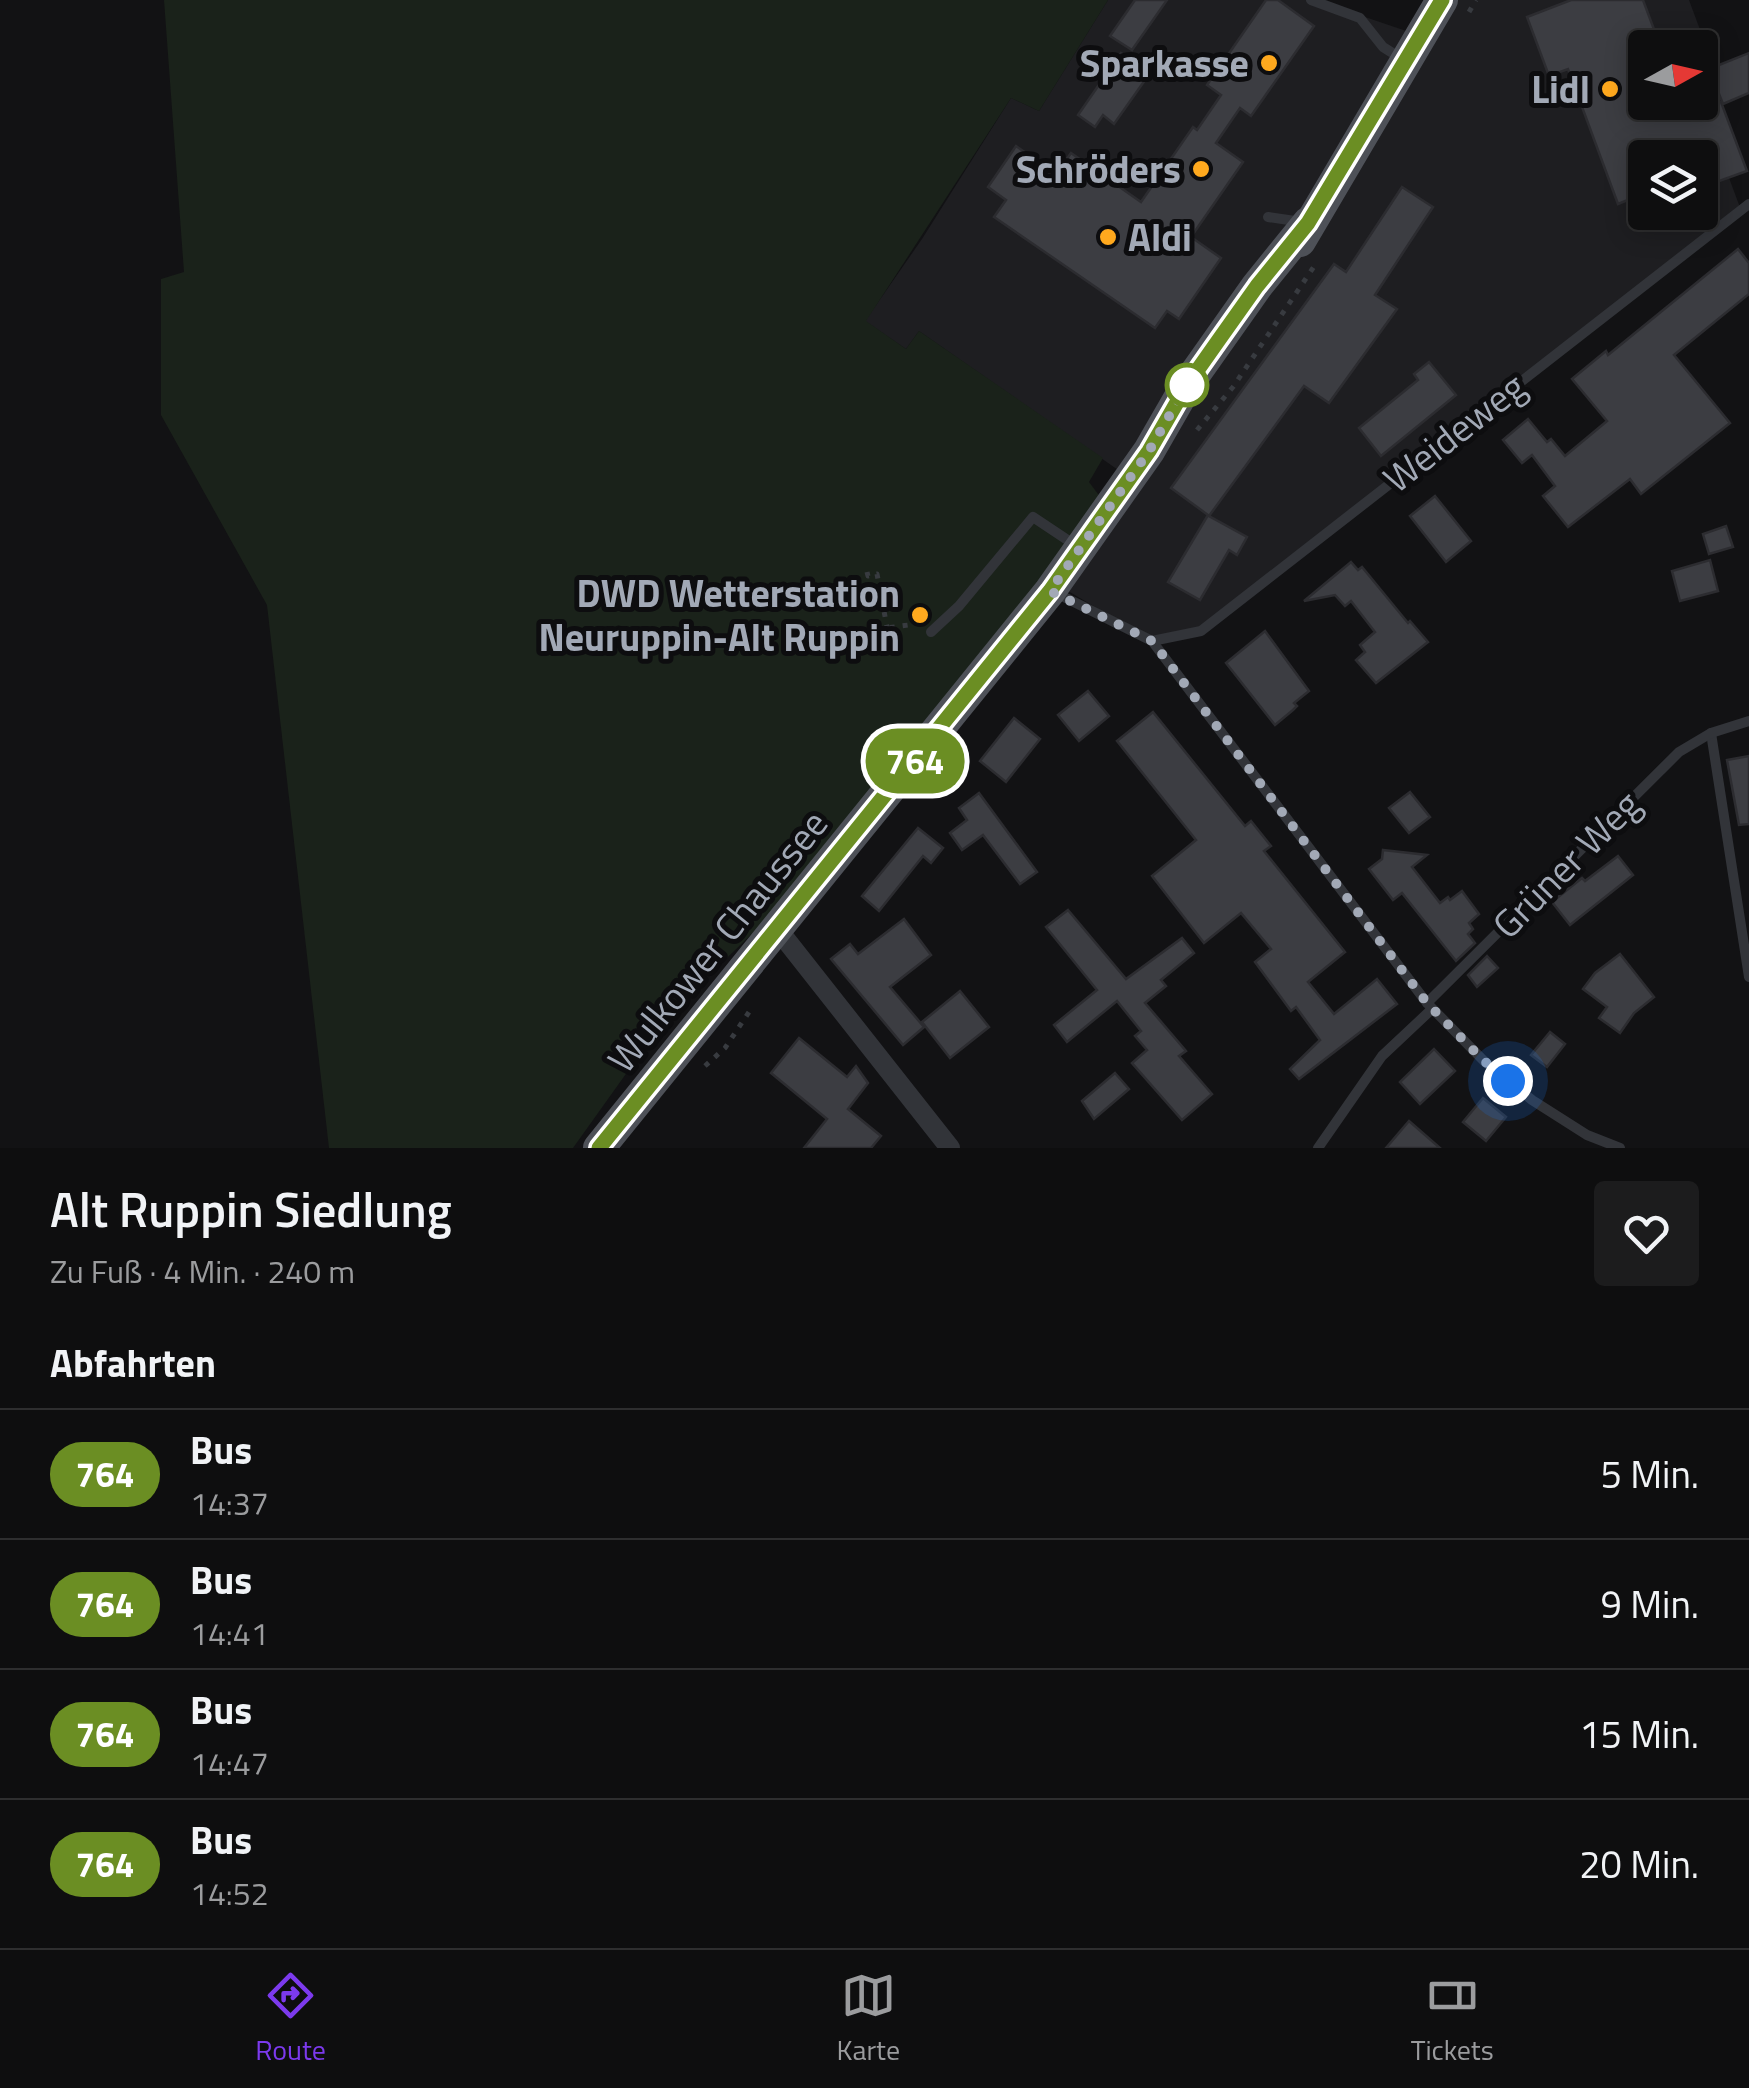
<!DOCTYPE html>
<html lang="de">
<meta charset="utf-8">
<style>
:root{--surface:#0e0e0f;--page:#1c1c1d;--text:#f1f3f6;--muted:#9b9c9e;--line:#2e2e2f;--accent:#7c3aed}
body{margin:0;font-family:"Titillium Web",sans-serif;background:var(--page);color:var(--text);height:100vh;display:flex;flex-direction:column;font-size:38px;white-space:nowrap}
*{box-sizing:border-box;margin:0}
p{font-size:32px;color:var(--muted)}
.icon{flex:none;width:55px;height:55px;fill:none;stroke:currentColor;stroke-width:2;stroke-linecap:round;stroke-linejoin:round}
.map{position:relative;height:1148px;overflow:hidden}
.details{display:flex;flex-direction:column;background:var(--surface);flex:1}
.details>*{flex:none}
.badge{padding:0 20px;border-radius:32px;font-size:35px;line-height:65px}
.needle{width:65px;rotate:82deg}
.fabs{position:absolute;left:1628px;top:30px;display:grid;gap:20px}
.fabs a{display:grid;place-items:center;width:90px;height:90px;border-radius:10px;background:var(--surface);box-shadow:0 5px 25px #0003,0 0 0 2px var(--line);font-size:50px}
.you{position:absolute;width:50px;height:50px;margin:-25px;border:8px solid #fff;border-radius:50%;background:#1a73e8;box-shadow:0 0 0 15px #1a73e833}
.map>.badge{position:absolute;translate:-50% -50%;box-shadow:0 0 0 5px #fff}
h2{padding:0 50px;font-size:38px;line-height:90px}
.round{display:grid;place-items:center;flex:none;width:105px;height:105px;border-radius:10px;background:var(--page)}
.overview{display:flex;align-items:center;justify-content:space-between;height:170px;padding:0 50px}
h1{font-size:48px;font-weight:600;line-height:75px}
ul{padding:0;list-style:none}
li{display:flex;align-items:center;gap:30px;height:130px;padding:0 50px;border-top:2px solid var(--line)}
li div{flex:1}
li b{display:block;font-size:38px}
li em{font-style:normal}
li .badge{min-width:110px;font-weight:700;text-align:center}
.tabs{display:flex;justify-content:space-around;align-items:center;height:140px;border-top:2px solid var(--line);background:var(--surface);font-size:28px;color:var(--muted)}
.tabs a{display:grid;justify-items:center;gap:5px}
.tabs .current{color:var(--accent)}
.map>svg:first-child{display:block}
.built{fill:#1e1e21;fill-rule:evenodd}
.green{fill:#1a221a}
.building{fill:#3c3d42;stroke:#2c2c30;stroke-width:2.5}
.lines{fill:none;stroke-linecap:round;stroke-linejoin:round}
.path{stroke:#383b40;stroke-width:5;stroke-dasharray:5 8;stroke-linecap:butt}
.lane{stroke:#323439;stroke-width:10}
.street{stroke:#323439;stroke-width:20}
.primary{stroke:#4e5158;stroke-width:32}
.line-casing{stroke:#fff;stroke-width:22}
.line{stroke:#6b8e23;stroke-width:15}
.walk{stroke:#a2a9b6;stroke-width:10;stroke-dasharray:0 18}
.poi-dot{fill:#ffa91e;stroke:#0d0d0f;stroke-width:4}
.stop-dot{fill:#fff;stroke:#6b8e23;stroke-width:5}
.labels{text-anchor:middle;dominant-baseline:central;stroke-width:10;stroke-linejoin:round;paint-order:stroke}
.poi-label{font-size:38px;font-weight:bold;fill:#a2a9b6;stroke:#0d0d0f;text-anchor:end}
.street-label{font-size:38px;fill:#a2a9b6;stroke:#0d0d0f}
</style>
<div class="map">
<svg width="1749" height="1148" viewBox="0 0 1749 1148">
<rect width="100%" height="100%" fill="#121214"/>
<path class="built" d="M1108,0h207l109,37 20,-37h245l13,35 -23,7 1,5 -35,1v54l55,-2 41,110 -540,421 -49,10 -109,-65 78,-104 -202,-141 -13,18 -41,-28 57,-82 89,-141 28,13zM1645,158h55v54h-55z"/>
<polygon class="green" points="164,0 1108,0 1039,111 1011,98 866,321 906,349 919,331 1103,458 1089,482 1101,498 1043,576 767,919 668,1015 573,1148 329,1148 267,605 161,415 161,279 184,272"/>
<g class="building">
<polygon points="1135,0 1167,0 1132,50 1110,36"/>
<polygon points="1266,0 1278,0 1314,26 1251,116 1240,108 1216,143 1243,162 1191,237 1221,258 1179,319 1167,311 1155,328 994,217 1006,200 988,187 1016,146 1056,174 1071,153 1141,202 1193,127 1197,130 1221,95 1207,85"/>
<polygon points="1571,0 1643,0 1661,48 1645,48 1645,102 1721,102 1747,171 1700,188 1700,158 1645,158 1645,193 1618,204 1568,69 1549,76 1527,17"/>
<polygon points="1121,53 1150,73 1114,124 1103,115 1095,127 1078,115"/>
<polygon points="1749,53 1749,93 1723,104 1709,69"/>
<polygon points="1402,187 1433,207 1375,295 1397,309 1329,403 1304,386 1209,516 1247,537 1237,555 1229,550 1200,600 1168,582 1208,515 1171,488 1334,264 1346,272"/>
<polygon points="1738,249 1749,263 1749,294 1674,355 1730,423 1641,494 1630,479 1568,527 1543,496 1555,486 1532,455 1522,463 1503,440 1528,419 1547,442 1551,439 1565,456 1607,421 1572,379 1606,351 1608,355"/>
<polygon points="1429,362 1456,395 1381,456 1359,428 1418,380 1414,374"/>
<polygon points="1435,496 1471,541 1446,562 1410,516"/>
<polygon points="1726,526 1733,547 1709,554 1703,534"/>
<polygon points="1710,560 1718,591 1680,601 1672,571"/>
<polygon points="1351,562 1358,570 1362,567 1408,623 1410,621 1428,642 1376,683 1356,660 1365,652 1360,645 1375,632 1351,601 1345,606 1335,595 1304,601"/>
<polygon points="1265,631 1309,691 1294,703 1297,706 1293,710 1275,725 1226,663"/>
<polygon points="1088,691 1109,716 1079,741 1058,715"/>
<polygon points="1153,712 1245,826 1251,821 1271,846 1264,851 1345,952 1308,982 1334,1014 1377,979 1397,1004 1299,1079 1290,1069 1320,1040 1296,1007 1291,1011 1255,962 1271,949 1241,913 1204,943 1152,876 1196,840 1117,741"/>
<polygon points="1014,718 1040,739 1006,782 980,761"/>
<polygon points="1749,756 1749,824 1739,825 1727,760"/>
<polygon points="1410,792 1430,817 1409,833 1389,808"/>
<polygon points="979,793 1037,872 1020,884 983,835 962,850 950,833 967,820 959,808"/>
<polygon points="918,828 943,848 931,863 923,856 879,911 862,896"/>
<polygon points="1383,850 1427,855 1412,867 1440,903 1448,897 1450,900 1462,891 1479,914 1469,923 1473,929 1468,934 1475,943 1456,961 1402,893 1393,900 1369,869 1382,859"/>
<polygon points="1618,856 1633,875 1570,925 1552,902 1582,878 1585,881"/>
<polygon points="1068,910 1126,979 1182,938 1194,953 1161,980 1166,986 1145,1003 1186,1051 1179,1056 1212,1094 1182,1120 1132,1063 1147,1050 1135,1036 1141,1031 1117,1001 1067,1042 1054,1025 1097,990 1046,927"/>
<polygon points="904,919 931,955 890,987 924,1027 903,1045 831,959 850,944 858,954"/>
<polygon points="1620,954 1654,997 1634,1013 1620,1033 1599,1018 1607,1007 1583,989 1595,973"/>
<polygon points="1487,956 1498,968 1477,987 1468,975"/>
<polygon points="960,991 989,1027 950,1058 922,1022"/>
<polygon points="1550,1032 1565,1044 1547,1067 1531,1055"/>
<polygon points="799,1038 847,1077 856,1066 868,1083 848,1109 881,1136 871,1148 804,1148 827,1119 771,1073"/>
<polygon points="1434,1049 1455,1071 1420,1104 1400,1082"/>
<polygon points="1115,1073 1129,1089 1094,1119 1082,1101"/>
<polygon points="1483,1098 1506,1117 1486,1141 1463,1122"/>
<polygon points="1409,1121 1440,1148 1386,1148"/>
</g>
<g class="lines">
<g class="path">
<polyline points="1469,12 1476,0"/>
<polyline points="1197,430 1233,387 1315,265"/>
<polyline points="867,572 868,576 877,574 887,627"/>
<polyline points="864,631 916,624"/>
<polyline points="705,1066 725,1048 751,1009"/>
</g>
<g class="lane">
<polyline points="1311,0 1360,18 1383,47 1402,59"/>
<polyline points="1268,217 1302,222"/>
<polyline points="1056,593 1152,641 1427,1003 1484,1061 1532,1100 1587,1135 1620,1148"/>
<polyline points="931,632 959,606 1033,517 1075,545"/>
<polyline points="1152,641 1201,631 1749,204"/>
<polyline points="1711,733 1749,977"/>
<polyline points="1427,1003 1679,752 1711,733 1749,721"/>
<polyline points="1318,1148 1382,1056 1432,1009"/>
</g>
<polyline class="street" points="779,931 950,1148"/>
<g class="primary">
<polyline points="1300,241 1442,0"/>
<polyline points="599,1148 1050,591 1149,451 1187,385 1257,286 1308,223"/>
</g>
</g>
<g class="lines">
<g class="line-casing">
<polyline id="line" points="599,1148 1050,591 1149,451 1187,385 1218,341 1257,286 1308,223 1442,0"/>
</g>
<use href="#line" class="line"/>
<polyline class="walk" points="1187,385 1149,451 1050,591 1152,641 1427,1003 1484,1061 1508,1081"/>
</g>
<g class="poi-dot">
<circle cx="1269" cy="63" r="10"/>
<circle cx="1610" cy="89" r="10"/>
<circle cx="1201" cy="169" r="10"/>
<circle cx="1108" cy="237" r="10"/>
<circle cx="920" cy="615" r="10"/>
</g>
<circle class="stop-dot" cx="1187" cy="385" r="20"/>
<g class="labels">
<g class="poi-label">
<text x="1249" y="63">Sparkasse</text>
<text x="1590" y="89">Lidl</text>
<text x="1181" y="169">Schröders</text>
<text x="1128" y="237" text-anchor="start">Aldi</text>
<text x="900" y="593">DWD Wetterstation<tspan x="900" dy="44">Neuruppin-Alt Ruppin</tspan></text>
</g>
<g class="street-label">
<text transform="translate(1454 432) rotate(-38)">Weideweg</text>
<text transform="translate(1566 864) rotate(-45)">Grüner Weg</text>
<text transform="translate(717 941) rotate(-51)">Wulkower Chaussee</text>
</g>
</g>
</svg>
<div class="fabs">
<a><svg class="needle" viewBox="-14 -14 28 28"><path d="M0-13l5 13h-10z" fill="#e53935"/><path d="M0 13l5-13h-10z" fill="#9b9c9e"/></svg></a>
<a><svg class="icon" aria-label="layers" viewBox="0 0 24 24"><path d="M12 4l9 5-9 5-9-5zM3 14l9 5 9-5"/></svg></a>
</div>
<div class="you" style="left:1508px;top:1081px"></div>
<b class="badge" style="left:915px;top:761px;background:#6b8e23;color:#fff">764</b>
</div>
<section class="details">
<div class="overview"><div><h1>Alt Ruppin Siedlung</h1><p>Zu Fuß · 4 Min. · 240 m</p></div><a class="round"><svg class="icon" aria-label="heart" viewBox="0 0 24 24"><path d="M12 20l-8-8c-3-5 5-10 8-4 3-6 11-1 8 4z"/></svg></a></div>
<h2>Abfahrten</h2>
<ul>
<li><span class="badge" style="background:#6b8e23;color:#fff">764</span><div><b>Bus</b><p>14:37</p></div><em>5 Min.</em></li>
<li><span class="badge" style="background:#6b8e23;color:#fff">764</span><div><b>Bus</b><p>14:41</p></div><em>9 Min.</em></li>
<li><span class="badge" style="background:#6b8e23;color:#fff">764</span><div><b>Bus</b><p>14:47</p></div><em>15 Min.</em></li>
<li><span class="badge" style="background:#6b8e23;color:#fff">764</span><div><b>Bus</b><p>14:52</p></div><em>20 Min.</em></li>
</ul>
</section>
<nav class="tabs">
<a class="current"><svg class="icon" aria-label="directions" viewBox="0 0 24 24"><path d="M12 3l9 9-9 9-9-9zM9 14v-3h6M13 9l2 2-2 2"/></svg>Route</a>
<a><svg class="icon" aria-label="map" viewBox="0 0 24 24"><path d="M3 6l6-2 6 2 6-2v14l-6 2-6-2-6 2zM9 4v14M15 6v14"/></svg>Karte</a>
<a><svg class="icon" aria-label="tickets" viewBox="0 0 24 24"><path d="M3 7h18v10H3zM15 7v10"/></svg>Tickets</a>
</nav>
